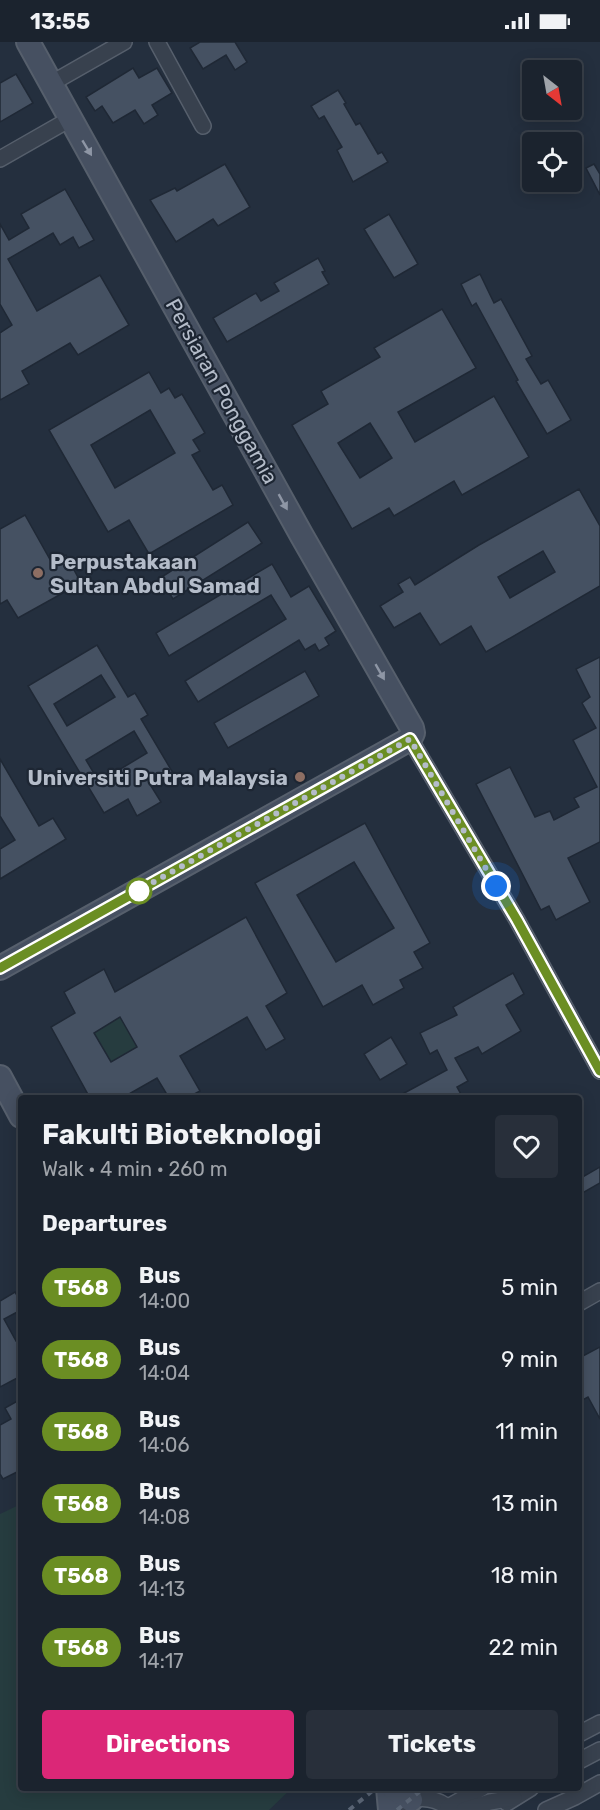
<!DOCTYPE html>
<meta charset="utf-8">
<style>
:root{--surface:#1b232e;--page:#282f3a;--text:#f1f3f6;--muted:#a0a4aa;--line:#39404a;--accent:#db2777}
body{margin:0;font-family:Rubik,sans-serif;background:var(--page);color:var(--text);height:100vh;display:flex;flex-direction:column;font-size:22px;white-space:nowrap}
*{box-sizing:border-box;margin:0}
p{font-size:20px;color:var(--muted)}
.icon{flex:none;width:33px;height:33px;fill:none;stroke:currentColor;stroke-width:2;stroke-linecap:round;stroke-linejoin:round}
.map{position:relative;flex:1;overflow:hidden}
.sheet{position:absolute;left:18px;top:1053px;width:564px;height:696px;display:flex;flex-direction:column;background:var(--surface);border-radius:6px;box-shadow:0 3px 15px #0003,0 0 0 2px var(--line)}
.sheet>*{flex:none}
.badge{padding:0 12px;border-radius:20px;font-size:21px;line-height:39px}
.needle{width:39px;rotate:149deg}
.buttons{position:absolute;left:522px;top:18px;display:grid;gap:12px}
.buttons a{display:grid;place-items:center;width:60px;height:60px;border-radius:6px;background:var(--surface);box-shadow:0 3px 15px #0003,0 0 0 2px var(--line);font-size:30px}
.you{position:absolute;width:30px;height:30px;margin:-15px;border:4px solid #fff;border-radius:50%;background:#1a73e8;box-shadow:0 0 0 9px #1a73e833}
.map>.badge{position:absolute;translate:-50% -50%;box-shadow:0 0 0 3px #fff}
h2{padding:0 24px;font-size:22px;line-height:54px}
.round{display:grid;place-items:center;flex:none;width:63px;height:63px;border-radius:6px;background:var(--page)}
.overview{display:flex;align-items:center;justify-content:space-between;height:102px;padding:0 24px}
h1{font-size:28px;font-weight:700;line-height:45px}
.cta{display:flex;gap:12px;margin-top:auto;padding:12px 24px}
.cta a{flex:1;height:69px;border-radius:6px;background:var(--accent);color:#fff;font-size:24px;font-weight:700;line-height:69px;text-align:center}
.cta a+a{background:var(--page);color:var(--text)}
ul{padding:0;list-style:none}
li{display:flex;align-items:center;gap:18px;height:72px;padding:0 24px}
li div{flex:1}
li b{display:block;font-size:22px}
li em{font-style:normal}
li .badge{min-width:66px;font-weight:700;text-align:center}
.status{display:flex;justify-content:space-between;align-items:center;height:42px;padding:0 30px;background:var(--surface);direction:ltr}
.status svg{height:16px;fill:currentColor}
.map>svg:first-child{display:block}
.green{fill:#263c3f}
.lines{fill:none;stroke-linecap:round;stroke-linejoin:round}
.stream{stroke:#394c67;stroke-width:4}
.building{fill:#455162;stroke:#1f2835;stroke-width:1.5;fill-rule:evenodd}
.street-casing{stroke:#565f6c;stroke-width:18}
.secondary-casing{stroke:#565f6c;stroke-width:26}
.street{stroke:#38414e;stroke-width:15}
.secondary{stroke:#465061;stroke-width:22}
.rail{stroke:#5a6575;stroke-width:4;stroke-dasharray:6 6;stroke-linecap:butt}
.oneway{fill:#8e96a5}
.line-casing{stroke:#fff;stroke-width:14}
.line{stroke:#6b8e23;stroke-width:9}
.walk{stroke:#b4bcc9;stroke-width:6;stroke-dasharray:0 10.8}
.education-dot{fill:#8d6e63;stroke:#1d2633;stroke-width:2}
.stop-dot{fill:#fff;stroke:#6b8e23;stroke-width:3}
.labels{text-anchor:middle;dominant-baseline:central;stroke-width:4.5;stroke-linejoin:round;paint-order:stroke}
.street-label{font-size:21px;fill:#b4bcc9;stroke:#1d2633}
.poi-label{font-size:21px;font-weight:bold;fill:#b4bcc9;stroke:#1d2633;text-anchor:start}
</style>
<div class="status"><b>13:55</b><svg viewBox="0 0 49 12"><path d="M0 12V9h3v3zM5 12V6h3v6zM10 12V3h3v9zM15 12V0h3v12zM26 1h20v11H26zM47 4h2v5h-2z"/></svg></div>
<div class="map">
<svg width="600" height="1768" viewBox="0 0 600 1768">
<rect width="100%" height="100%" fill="#242f3e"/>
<g class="green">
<polygon points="120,975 137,1005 111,1020 94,991"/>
<polygon points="21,1462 21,1746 292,1746 269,1768 0,1768 0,1472"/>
</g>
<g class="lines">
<polyline class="stream" points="350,1746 351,1748"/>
</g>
<g class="building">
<polygon points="200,0 235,0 247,20 235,28 226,13 203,27 190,6"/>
<polygon points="133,26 139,36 157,26 172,51 152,63 158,73 144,82 135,68 113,81 102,64 95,69 86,55"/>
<polygon points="16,32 33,61 0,80 0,41"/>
<polygon points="338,48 346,61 344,62 356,83 360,81 378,112 382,110 388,120 353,140 337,108 342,105 324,74 319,77 311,64"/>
<polygon points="225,122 250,165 218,184 213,177 176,200 150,158 175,146 177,149"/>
<polygon points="594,122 600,132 600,153 586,126"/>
<polygon points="65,147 94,198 79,206 73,195 60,203 53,191 8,217 37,269 100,233 129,283 78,313 70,301 22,329 29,342 0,358 0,291 12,283 0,262 0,182 9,198 29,186 21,172"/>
<polygon points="389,172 418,222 394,236 364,187"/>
<polygon points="318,216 325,229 322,230 329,242 227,300 213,276 256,251 261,259 279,249 274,241"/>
<polygon points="480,232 494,261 501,257 532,314 526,317 541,342 548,338 571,378 547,392 516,339 518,338 476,261 472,264 461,242"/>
<path d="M442,267l34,59 -78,44 17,30 79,-46 35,61 -67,38 -8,-14 -60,35 -5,-8 -37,21 -60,-104 36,-21 -7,-13 59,-34 -6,-9zM370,381l22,35 -32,20 -22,-35z"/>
<path d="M149,330l12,21 8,-5 6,10 7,-4 23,39 -12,7 7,11 -8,4 21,35 9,-5 11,20 -84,49 -20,-34 -21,12 -59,-102zM150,368l25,43 -60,35 -24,-43z"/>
<path d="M579,447l21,37v60l-114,66 -15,-26 -31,19 -20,-32 -26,15 -14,-22 23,-14 -5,-8 12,-7 5,8 64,-40zM543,509l12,21 -45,26 -12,-21z"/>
<polygon points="25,473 52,521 66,513 81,541 18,576 7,558 0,562 0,487"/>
<polygon points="248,480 262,501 173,557 160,536"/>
<polygon points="272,522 291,555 309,544 336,589 325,596 329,603 319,609 315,602 305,608 299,598 198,660 185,639 286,577 271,553 169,614 156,591"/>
<path d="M97,603l31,52 7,-4 13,22 -7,4 32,54 -22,13 10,16 -24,14 -9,-17 -24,14 -76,-127zM101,633l14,22 -48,29 -13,-22zM134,689l13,22 -48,29 -13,-22z"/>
<polygon points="600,615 600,800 568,816 590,860 556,878 549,864 541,868 476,742 510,725 535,775 550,769 554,778 579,765 574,756 597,745 573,698 596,686 582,661 590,655 576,627"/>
<polygon points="305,629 319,654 228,706 214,681"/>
<polygon points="0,717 39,784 53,776 66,797 0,837 0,807 15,798 0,774"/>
<path d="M365,781l65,120 -16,9 9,16 -23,12 4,8 -31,17 -11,-20 -39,22 -68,-124zM354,820l40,66 -58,34 -39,-67z"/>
<path d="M246,875l41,76 -21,13 19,33 -19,11 -19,-33 -67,39 20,35 -13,7h-18l-12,-20 -35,20h-32l-39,-71 24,-14 -11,-21 40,-23 11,23zM120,975l17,30 -26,15 -17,-29z"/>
<polygon points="513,931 524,952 506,963 521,989 482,1012 478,1005 455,1016 468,1039 457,1045 463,1056 395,1056 447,1028 437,1008 430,1012 420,991 457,973 453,965"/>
<polygon points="391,995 407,1022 380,1038 364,1012"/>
<polygon points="600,1125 600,1141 579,1153 579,1137"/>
<polygon points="15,1250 21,1261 21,1268 4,1277 16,1299 21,1296 21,1334 0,1345 0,1259"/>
<polygon points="600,1305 600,1377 588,1355 579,1360 579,1316"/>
<polygon points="21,1357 21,1428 3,1437 0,1432 0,1383 11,1377 5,1366"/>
</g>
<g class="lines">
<g class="street-casing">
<g id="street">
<polyline points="157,0 203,84"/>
<polyline points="52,41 124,0"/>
<polyline points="0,117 70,77"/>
<polyline points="410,697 517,878 600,1029"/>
<polyline points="579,1261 600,1249"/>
<polyline points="579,1692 600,1681"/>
<polyline points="579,1719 600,1708"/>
<path d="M404,1761c16,-8 34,-5 47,7"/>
<polyline points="507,1761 531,1746"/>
<polyline points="448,1765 482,1746"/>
<polyline points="464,1768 490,1760 514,1756"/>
<polyline points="546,1768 575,1755 600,1741"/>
</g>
</g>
<g class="secondary-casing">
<g id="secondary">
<polyline points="0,926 410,697 413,691 412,686 302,494 28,0"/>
<polyline points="0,1035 21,1074"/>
<polyline points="388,1746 390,1768"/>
<polyline points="393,1746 411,1758"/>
</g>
</g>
<use href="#street" class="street"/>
<use href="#secondary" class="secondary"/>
<g class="rail">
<polyline points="349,1768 376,1746"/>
<polyline points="397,1768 424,1746"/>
</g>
</g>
<defs><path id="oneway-solid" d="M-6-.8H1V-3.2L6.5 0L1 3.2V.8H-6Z" transform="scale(1.5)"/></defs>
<g class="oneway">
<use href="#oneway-solid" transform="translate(87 106) rotate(59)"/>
<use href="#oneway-solid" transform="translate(283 460) rotate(61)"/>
<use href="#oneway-solid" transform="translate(380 630) rotate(60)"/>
</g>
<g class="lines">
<g class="line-casing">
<polyline id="line" points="0,926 410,697 517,878 600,1029"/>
</g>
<use href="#line" class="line"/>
<polyline class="walk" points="139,849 132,852 410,697 496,844"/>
</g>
<g class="education-dot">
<circle cx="38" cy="531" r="6"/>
<circle cx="300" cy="735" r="6"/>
</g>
<circle class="stop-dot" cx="139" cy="849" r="12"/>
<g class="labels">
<g class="street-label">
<text transform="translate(222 349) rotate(61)">Persiaran Ponggamia</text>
</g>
<g class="poi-label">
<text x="50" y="519">Perpustakaan<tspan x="50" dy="24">Sultan Abdul Samad</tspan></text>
<text x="288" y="735" text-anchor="end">Universiti Putra Malaysia</text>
</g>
</g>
</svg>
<div class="buttons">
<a><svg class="needle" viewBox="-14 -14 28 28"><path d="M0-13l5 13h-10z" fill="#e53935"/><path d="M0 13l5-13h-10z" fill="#a0a4aa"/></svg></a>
<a><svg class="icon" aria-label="locate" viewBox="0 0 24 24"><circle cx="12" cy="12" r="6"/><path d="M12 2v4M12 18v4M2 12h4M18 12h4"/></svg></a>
</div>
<div class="you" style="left:496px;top:844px"></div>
<section class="sheet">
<div class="overview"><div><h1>Fakulti Bioteknologi</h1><p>Walk · 4 min · 260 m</p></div><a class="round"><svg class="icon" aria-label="heart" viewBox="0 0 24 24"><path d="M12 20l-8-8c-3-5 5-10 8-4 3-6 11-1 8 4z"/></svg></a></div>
<h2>Departures</h2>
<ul>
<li><span class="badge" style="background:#6b8e23;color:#fff">T568</span><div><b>Bus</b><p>14:00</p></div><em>5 min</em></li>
<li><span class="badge" style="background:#6b8e23;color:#fff">T568</span><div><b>Bus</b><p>14:04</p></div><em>9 min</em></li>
<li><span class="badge" style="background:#6b8e23;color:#fff">T568</span><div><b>Bus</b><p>14:06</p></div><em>11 min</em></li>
<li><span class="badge" style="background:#6b8e23;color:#fff">T568</span><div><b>Bus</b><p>14:08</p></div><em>13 min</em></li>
<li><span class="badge" style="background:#6b8e23;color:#fff">T568</span><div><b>Bus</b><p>14:13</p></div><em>18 min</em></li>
<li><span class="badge" style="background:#6b8e23;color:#fff">T568</span><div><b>Bus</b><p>14:17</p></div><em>22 min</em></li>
</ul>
<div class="cta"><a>Directions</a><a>Tickets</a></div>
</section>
</div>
